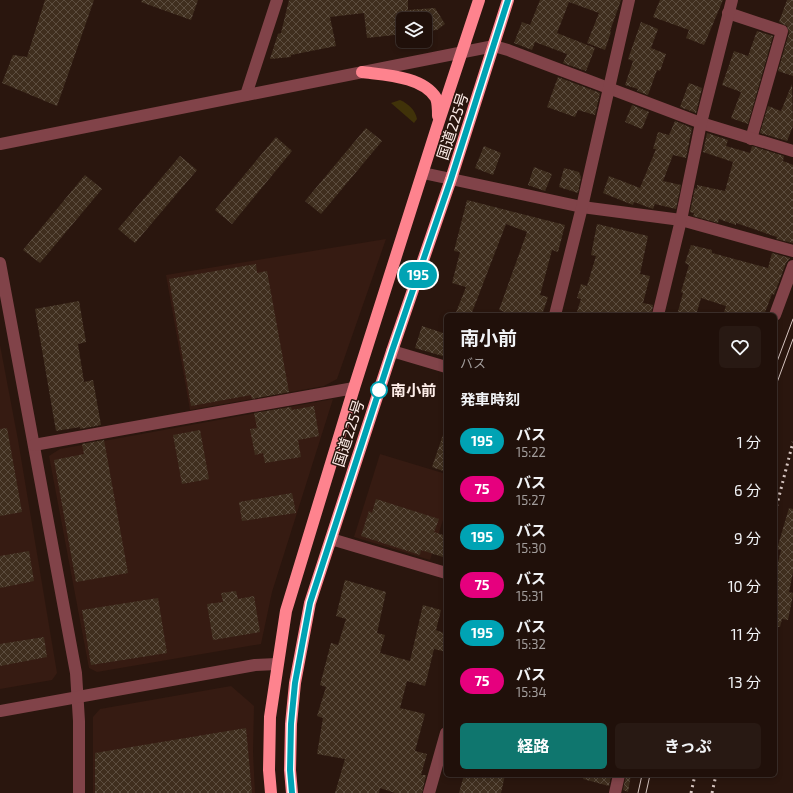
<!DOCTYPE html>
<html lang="ja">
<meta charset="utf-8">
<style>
:root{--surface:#20100a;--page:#281913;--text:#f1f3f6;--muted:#a29d9c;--line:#3d302b;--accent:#0f766e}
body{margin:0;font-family:"Exo 2","Noto Sans JP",sans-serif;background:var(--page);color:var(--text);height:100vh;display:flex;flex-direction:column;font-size:15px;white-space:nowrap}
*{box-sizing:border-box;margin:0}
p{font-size:13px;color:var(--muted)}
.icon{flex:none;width:22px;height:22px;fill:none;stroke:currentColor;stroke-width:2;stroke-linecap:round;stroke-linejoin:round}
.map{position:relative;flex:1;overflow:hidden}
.sheet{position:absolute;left:444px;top:313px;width:333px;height:464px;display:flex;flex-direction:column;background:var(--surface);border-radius:6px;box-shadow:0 2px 6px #0003,0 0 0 1px var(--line)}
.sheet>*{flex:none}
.badge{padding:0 8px;border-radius:13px;font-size:14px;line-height:26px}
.controls{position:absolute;left:396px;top:12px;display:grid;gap:8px}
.controls a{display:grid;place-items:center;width:36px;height:36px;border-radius:6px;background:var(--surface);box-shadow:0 2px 6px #0003,0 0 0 1px var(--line);font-size:20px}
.map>.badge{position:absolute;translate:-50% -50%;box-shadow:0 0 0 2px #fff}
h2{padding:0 16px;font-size:15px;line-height:36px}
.round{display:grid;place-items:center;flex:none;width:42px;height:42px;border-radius:6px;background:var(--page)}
.head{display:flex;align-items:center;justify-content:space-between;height:68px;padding:0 16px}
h1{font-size:19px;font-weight:700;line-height:30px}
.cta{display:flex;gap:8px;margin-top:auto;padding:8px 16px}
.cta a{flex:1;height:46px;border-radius:6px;background:var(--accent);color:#fff;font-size:16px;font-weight:700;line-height:46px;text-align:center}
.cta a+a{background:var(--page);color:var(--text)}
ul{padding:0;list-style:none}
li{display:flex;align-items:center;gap:12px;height:48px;padding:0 16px}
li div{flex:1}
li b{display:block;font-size:15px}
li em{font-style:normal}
li .badge{min-width:44px;font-weight:700;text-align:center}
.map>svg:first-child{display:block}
.built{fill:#361b12}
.grass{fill:#403209}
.building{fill:url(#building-cross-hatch)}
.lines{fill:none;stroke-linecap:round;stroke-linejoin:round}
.minor{stroke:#814349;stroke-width:12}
.highway{stroke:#fe838e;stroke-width:12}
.tram{stroke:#d6c5c0;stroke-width:1}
.rail{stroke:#d6c5c0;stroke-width:3;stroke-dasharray:2 4;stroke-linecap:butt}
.line-casing{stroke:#fff;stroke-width:9}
.line{stroke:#00a3b4;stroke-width:6}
.stop-dot{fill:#fff;stroke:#00a3b4;stroke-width:2}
.labels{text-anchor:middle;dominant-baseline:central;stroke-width:3;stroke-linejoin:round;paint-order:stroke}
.street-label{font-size:15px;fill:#fdede8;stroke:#2a160e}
.stop-label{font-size:15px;font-weight:bold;fill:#fdede8;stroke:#2a160e;text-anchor:start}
</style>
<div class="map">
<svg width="793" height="793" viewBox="0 0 793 793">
<defs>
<pattern id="building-cross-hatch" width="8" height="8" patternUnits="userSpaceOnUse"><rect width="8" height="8" fill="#3f2e1e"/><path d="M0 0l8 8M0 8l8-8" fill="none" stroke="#5c4d3f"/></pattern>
</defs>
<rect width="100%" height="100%" fill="#2a160e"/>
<g class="built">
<polygon points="386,239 337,379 324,386 190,410 166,275"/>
<polygon points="0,345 18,440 57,673 52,680 0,689"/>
<polygon points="333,399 272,592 261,644 97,672 89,668 49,456 60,449"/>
<polygon points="380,454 446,474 446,521 443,520 430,560 354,537"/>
<polygon points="231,686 254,706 253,752 255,793 93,793 93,717 100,709"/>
</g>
<path class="grass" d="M400,100c9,4 15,10 17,19l-3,4 -23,-20z"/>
<g class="building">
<polygon points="45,0 94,0 57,106 2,83 13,55 27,57"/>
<polygon points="142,0 198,0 191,20 141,2"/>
<polygon points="289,0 408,0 408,10 435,8 445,24 437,30 425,31 425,19 403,19 403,34 367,38 364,13 330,17 336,46 291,55 291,57 270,59 278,34 281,33"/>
<polygon points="540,0 621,0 610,31 611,32 605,50 587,43 599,13 569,2 557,33 595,48 586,71 563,63 567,54 535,42 532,50 514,43 522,22 530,25"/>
<polygon points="660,0 723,0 704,45 686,38 689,30 653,17"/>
<polygon points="787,0 793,0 793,76 778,71 789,33 787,26 779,22"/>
<polygon points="641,22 658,29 651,48 666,54 660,71 657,70 648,95 637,91 638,89 625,85 633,61 628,59"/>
<polygon points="757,31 773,36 748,124 731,118 741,92 722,85 734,51 748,56"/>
<polygon points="558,77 600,93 595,115 578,110 575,117 547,107"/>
<polygon points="689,83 702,88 696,113 680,107"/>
<polygon points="792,84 793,126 787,141 760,133 768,106 781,111"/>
<polygon points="632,105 649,112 642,129 625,122"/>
<polygon points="675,121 692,128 686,158 673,155 663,181 681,185 676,209 655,204 653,209 634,202 633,205 603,193 609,176 640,188 656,149 653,149 658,132 669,135"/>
<polygon points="366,128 382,141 321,214 305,201"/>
<polygon points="707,133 728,140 726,146 750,153 752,146 784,156 783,161 793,165 793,243 776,239 777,237 736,223 736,225 719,219 718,223 693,216 694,213 690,212 695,188 697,189 697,185 725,191 733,162 703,152"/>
<polygon points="276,137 292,151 232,224 215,210"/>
<polygon points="484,146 501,153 493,175 475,168"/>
<polygon points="180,156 197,170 135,243 118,229"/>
<polygon points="534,167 552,174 545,191 528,185"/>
<polygon points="564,168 579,172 581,177 578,193 559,187"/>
<polygon points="85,175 102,189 40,263 23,250"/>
<polygon points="467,200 565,225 558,252 552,250 540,295 548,297 542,315 514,315 499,310 527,232 506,224 471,315 455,315 466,287 452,283 460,252 454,251"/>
<polygon points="597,224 648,236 640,274 650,276 643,303 653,305 651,315 576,315 581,299 577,298 581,284 587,286 596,256 591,255"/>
<polygon points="691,245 712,250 712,253 768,268 772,253 790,258 786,263 774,295 772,294 764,315 723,315 726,306 701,298 696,315 677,315 683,293 681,292 689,265 685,263"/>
<polygon points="256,264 257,273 267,271 289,392 252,399 251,395 191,406 169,279"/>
<polygon points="79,301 86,342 78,344 84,382 93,380 101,425 80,429 80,427 56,431 35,309"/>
<polygon points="422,326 446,334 446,357 415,348"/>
<polygon points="314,406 319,436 298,440 301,457 265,463 263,453 255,455 250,429 257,428 254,413 291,407 292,410"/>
<polygon points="7,428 22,512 0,516 0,429"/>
<polygon points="200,430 209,479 182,484 173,435"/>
<polygon points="444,432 446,433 446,472 432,467"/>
<polygon points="104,440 128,573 76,582 54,460 84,454 82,444"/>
<polygon points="292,493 296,513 242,521 239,502"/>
<polygon points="376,499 439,519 434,532 446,536 446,558 421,550 420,555 361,536 369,511 372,513"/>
<polygon points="789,508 793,509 793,572 789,592 793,593 793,595 788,620 782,619 780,627 775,627 775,576 781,550 777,549"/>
<polygon points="29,551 34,581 0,588 0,556"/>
<polygon points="345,580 386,592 377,633 385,635 380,653 410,661 423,605 441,610 436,630 446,634 446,652 434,649 425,686 407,681 400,708 425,714 415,751 427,754 421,775 426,775 422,793 395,793 380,788 379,793 335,793 345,759 317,754 323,718 317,716 326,687 320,685 331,643 338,645 346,619 336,616"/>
<polygon points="236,591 238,599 254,596 260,632 213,640 207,604 223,602 221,593"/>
<polygon points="158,598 167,653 91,665 82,610"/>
<polygon points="44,637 47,657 0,666 0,644"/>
<polygon points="246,728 252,793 95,793 95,753"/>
<polygon points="464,775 505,775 501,793 459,793"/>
<polygon points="584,775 611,775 609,786 583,779"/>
<polygon points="626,775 631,775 628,792 623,790"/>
</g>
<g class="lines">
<g class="minor">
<polyline points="728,13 782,31 751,139"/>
<polyline points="246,95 277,0"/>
<polyline points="0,144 494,46 508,50 701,123 793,151"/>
<polyline points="423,173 582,207 681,220 793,251"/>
<polyline points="0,263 76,673 79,721 79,793"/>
<polyline points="555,315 582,207 629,0"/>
<polyline points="658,315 681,220 701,123 732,0"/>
<polyline points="775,315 793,266"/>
<polyline points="392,351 446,367"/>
<polyline points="34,445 354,388"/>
<polyline points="331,539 446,573"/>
<polyline points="0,711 255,665 277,664"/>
<polyline points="429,793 446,733"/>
<polyline points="615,793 619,775"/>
</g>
<g class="highway">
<path d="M362,72c22,3 61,4 74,26 2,5 2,13 2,18"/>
<polyline points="271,793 269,770 270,717 286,611 354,388 438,124 479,0"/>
<polyline points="292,793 290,770 291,724 295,683 310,603 392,351 451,179 508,0"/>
</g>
<g class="tram">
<polyline points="775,367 793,319"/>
<polyline points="775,388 793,339"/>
<polyline points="638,793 642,775"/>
<polyline points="646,793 650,775"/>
</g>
<g class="rail">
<polyline points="775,512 793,442"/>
<polyline points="691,793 695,775"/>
<polyline points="712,793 716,775"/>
</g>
</g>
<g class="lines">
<g class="line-casing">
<polyline id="line" points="292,793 290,770 291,724 295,683 310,603 392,351 451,179 508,0"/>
</g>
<use href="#line" class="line"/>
</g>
<circle class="stop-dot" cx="379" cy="390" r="8"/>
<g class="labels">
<g class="street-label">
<text transform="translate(452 126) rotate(-72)">国道225号</text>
<text transform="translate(348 433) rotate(-72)">国道225号</text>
</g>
<g class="stop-label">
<text x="391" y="390">南小前</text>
</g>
</g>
</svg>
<div class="controls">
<a><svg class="icon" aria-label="layers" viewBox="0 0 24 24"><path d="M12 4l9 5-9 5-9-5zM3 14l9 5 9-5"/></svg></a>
</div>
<b class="badge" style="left:418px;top:275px;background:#00a3b4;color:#fff">195</b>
<section class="sheet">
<div class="head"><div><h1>南小前</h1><p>バス</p></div><a class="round"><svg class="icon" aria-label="heart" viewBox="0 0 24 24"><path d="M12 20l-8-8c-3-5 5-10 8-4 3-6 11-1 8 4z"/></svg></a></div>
<h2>発車時刻</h2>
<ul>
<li><span class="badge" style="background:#00a3b4;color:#fff">195</span><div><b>バス</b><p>15:22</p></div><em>1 分</em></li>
<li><span class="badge" style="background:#e6007e;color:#fff">75</span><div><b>バス</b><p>15:27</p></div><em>6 分</em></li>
<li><span class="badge" style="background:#00a3b4;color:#fff">195</span><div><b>バス</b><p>15:30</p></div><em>9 分</em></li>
<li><span class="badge" style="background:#e6007e;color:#fff">75</span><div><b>バス</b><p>15:31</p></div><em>10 分</em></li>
<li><span class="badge" style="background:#00a3b4;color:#fff">195</span><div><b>バス</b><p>15:32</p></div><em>11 分</em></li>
<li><span class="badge" style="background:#e6007e;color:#fff">75</span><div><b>バス</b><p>15:34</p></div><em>13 分</em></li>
</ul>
<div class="cta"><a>経路</a><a>きっぷ</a></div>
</section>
</div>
